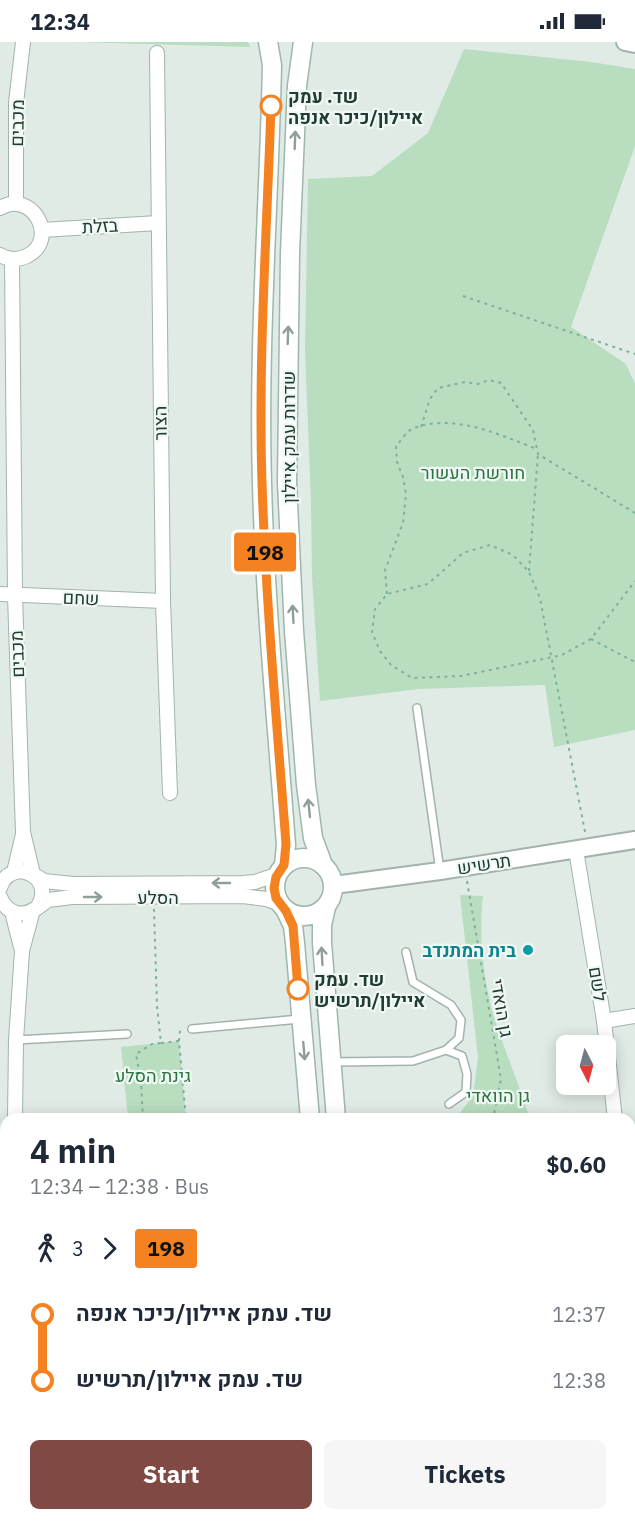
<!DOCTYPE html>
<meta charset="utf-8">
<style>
:root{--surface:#fff;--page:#f6f6f7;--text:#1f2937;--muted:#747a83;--accent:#804944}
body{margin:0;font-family:"IBM Plex Sans",Heebo,sans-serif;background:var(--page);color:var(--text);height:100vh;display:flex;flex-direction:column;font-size:22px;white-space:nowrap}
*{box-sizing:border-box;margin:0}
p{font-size:20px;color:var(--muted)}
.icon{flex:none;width:33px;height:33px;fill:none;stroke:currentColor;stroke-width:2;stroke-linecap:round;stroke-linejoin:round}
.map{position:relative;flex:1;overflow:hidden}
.details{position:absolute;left:0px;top:1071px;width:636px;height:408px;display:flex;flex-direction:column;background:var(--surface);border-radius:18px 18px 0 0;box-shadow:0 3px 15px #0003}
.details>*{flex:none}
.badge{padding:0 12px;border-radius:4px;font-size:21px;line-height:39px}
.needle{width:39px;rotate:174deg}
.buttons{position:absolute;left:556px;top:993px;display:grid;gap:12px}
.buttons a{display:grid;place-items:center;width:60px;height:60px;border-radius:9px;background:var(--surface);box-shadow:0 3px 15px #0003;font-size:30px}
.map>.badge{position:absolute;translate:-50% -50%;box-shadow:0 0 0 3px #fff}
.legs{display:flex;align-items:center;gap:9px;height:66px;padding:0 30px;font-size:20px}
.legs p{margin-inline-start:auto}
.headline{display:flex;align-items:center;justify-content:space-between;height:102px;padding:0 30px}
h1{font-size:33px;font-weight:700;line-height:45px}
.button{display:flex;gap:12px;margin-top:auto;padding:12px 30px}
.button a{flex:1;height:69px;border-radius:9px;background:var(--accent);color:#fff;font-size:24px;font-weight:700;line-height:69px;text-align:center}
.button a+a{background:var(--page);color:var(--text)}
ul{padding:0 30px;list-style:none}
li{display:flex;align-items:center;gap:21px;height:66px;font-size:22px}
li i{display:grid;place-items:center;width:9px;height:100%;margin:0 8px;background:currentColor}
li i::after{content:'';width:15px;height:15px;margin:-8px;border:4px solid;border-radius:50%;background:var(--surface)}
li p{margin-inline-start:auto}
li:first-child i{background:linear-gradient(#0000 50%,currentColor 0)}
li:last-child i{background:linear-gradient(currentColor 50%,#0000 0)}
.status{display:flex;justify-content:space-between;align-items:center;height:42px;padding:0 30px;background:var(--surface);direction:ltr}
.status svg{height:16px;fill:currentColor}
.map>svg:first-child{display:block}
.green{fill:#b8ddbf}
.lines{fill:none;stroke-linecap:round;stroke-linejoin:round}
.service-casing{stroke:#a3b3ac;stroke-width:10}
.minor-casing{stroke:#a3b3ac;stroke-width:16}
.tertiary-casing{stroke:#a3b3ac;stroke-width:20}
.secondary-casing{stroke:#9eb7ad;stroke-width:21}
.path{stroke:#7fb09d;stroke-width:2;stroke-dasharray:3 4.5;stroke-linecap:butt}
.service{stroke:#fff;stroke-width:7}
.minor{stroke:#fff;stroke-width:14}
.tertiary{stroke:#fff;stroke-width:16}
.secondary{stroke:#fff;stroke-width:18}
.oneway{stroke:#909e99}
.line-1-casing{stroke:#fff;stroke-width:14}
.line-1{stroke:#f58220;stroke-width:9}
.stop-1-dot{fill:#fff;stroke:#f58220;stroke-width:3}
.culture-dot{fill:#0f9aa8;stroke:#f0f8f4;stroke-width:2}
.labels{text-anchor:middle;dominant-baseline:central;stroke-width:4.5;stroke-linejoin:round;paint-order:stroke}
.stop-label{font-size:18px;font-weight:bold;fill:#203c33;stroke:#f0f8f4;text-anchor:start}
.street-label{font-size:18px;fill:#203c33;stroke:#f0f8f4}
.park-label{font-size:18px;fill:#297441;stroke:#f0f8f4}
.culture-label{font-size:18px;font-weight:bold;fill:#0d838f;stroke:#f0f8f4;text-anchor:end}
</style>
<div class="status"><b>12:34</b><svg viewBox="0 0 49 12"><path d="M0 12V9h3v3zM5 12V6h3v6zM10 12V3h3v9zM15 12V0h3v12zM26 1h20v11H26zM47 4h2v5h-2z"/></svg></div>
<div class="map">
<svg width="635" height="1479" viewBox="0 0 635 1479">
<rect width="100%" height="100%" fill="#e0ebe5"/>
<g class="green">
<polygon points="76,0 248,0 250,5"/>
<polygon points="464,7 591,20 635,27 635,104 571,285 626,322 635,342 635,688 554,705 545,643 419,647 320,659 312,535 311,460 305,309 308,137 372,134 428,91"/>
<path d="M460,853l23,1c-5,44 1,94 16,136 10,29 22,58 31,87h-70l-1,-5 14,-18 5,-38z"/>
<polygon points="179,999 186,1077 128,1077 121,1005"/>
<polygon points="517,1473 584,1473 585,1479 519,1479"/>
</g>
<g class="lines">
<g class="service-casing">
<g id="service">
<polyline points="417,666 440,829"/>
<polyline points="192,987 300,977"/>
<polyline points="16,998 127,992"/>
<polyline points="446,1008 462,1014 467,1032 466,1050 449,1062"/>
<polyline points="333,1020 413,1019 446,1008 459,996 461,978 451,963 413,940 406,910"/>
<polyline points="0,1128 6,1128"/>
<polyline points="0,1250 6,1250"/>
<polyline points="110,1473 110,1479"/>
<polyline points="15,1476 56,1473"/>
</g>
</g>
<g class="minor-casing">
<g id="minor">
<polyline points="157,11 163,559 170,751"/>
<polyline points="16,161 16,61 23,0"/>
<path d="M0,166c32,-19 60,31 27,48 -9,4 -19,4 -27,-1"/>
<polyline points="42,188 158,181"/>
<polyline points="12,217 15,554 23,790 33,832"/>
<polyline points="0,552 163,559"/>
<polyline points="576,808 604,979 615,1077"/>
<polyline points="14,830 23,792"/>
<polyline points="36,834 44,839 73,842 242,841 255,840 278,832"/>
<path d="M0,846c3,-11 11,-16 21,-17 20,4 27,20 16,37 -15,10 -30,6 -37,-11"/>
<polyline points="37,866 48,858 72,855 243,854 266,857 280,862"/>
<polyline points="12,870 22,909"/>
<polyline points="604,979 635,974"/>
<polyline points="15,1077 16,998 22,909 33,868"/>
<polyline points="630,1198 635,1234"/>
<polyline points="0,1383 6,1383"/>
<polyline points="14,1473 15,1479"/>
</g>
</g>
<g class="tertiary-casing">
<g id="tertiary">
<polyline points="625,0 635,2"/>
<polyline points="334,843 440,829 635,798"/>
</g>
</g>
<g class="secondary-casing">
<g id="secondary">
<path d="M268,0l4,23c-3,139 -14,279 -10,418 3,121 15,241 24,362l-2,20"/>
<polyline points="303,0 297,44 290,211 287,440 294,589 306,743 313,796 323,823"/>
<circle cx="304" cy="845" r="29"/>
<polyline points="326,865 322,883 322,901 336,1077"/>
<polyline points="286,869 293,884 295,901 310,1077"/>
<polyline points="346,1473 346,1479"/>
<polyline points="372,1473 373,1479"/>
</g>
</g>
<g class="path">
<polyline points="463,254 635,312"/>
<polyline points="421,385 430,357 438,346 465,340 478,342 489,338 501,341 533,388 538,412 635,471"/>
<polyline points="529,529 538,412"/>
<path d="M387,552l-2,-24 18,-47 3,-29 -3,-17 -6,-15 -1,-16c5,-5 10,-14 16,-17 40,-17 88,6 125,20"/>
<polyline points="591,597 635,620"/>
<polyline points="585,790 540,556 529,530 513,513 490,503 463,511 428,542 387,552 375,567 372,590 380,609 391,623 412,636 461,634 562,613 591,597 635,539"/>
<polyline points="467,839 501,1037 493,1077"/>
<polyline points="179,999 180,988"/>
<polyline points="161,1001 179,999 186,1077"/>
<polyline points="143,1077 141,1040 136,1012 152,1002 161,1001 157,964 154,867"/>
<polyline points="0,1178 6,1177"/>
<polyline points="187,1473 188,1479"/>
<polyline points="552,1473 554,1479"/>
</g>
<use href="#service" class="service"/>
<use href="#minor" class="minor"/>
<use href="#tertiary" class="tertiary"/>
<use href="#secondary" class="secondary"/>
</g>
<defs><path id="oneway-shaft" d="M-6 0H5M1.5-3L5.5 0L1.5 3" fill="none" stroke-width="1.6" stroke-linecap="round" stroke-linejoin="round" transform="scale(1.5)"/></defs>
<g class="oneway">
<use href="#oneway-shaft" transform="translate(295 98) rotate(-88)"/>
<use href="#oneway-shaft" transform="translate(288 293) rotate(-88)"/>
<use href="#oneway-shaft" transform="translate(293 572) rotate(-93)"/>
<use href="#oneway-shaft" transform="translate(309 766) rotate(-96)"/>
<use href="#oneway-shaft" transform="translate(221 841) rotate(180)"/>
<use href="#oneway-shaft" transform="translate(93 855)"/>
<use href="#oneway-shaft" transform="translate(322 914) rotate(-93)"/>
<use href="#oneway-shaft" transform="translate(304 1009) rotate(85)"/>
</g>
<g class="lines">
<g class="line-1-casing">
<path id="line-1" d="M271,64c-4,125 -13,251 -9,377 4,121 15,241 24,361l-2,21 -8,12 -2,11 2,10 10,13 7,15 5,63"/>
</g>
<use href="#line-1" class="line-1"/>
</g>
<g class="stop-1-dot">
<circle cx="271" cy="64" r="10"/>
<circle cx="298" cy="947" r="10"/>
</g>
<circle class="culture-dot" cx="528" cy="908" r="6"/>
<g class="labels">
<g class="stop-label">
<text x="288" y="54">שד. עמק<tspan x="288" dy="21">איילון/כיכר אנפה</tspan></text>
<text x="314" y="937">שד. עמק<tspan x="314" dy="21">איילון/תרשיש</tspan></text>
</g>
<g class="street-label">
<text transform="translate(17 81) rotate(-89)">מכבים</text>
<text transform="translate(100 184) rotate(-3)">בזלת</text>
<text transform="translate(160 381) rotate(-91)">הצור</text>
<text transform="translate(288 395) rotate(-90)">שדרות עמק איילון</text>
<text transform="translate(81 556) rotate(2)">שחם</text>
<text transform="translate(17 612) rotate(-92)">מכבים</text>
<text transform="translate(484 822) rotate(-9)">תרשיש</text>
<text x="158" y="855">הסלע</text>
<text transform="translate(598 942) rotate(81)">לשם</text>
<text transform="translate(502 966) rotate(80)">גן הואדי</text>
</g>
<g class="park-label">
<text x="473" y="430">חורשת העשור</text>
<text x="153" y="1033">גינת הסלע</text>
<text x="498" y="1053">גן הוואדי</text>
</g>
<g class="culture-label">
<text x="516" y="908">בית המתנדב</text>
</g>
</g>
</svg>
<div class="buttons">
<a><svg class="needle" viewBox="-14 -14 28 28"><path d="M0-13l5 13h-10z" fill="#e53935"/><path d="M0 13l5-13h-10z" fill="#747a83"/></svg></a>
</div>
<b class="badge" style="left:265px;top:510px;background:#f58220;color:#111">198</b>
<section class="details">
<div class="headline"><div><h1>4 min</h1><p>12:34 – 12:38 · Bus</p></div><b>$0.60</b></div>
<div class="legs"><svg class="icon" aria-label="walk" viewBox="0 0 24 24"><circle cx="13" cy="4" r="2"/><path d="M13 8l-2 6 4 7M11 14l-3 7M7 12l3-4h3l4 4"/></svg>3<svg class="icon" aria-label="forward" viewBox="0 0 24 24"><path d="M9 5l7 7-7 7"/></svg><b class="badge" style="background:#f58220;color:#111">198</b></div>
<ul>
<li><i style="color:#f58220"></i><b>שד. עמק איילון/כיכר אנפה</b><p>12:37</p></li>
<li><i style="color:#f58220"></i><b>שד. עמק איילון/תרשיש</b><p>12:38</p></li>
</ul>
<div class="button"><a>Start</a><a>Tickets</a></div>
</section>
</div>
